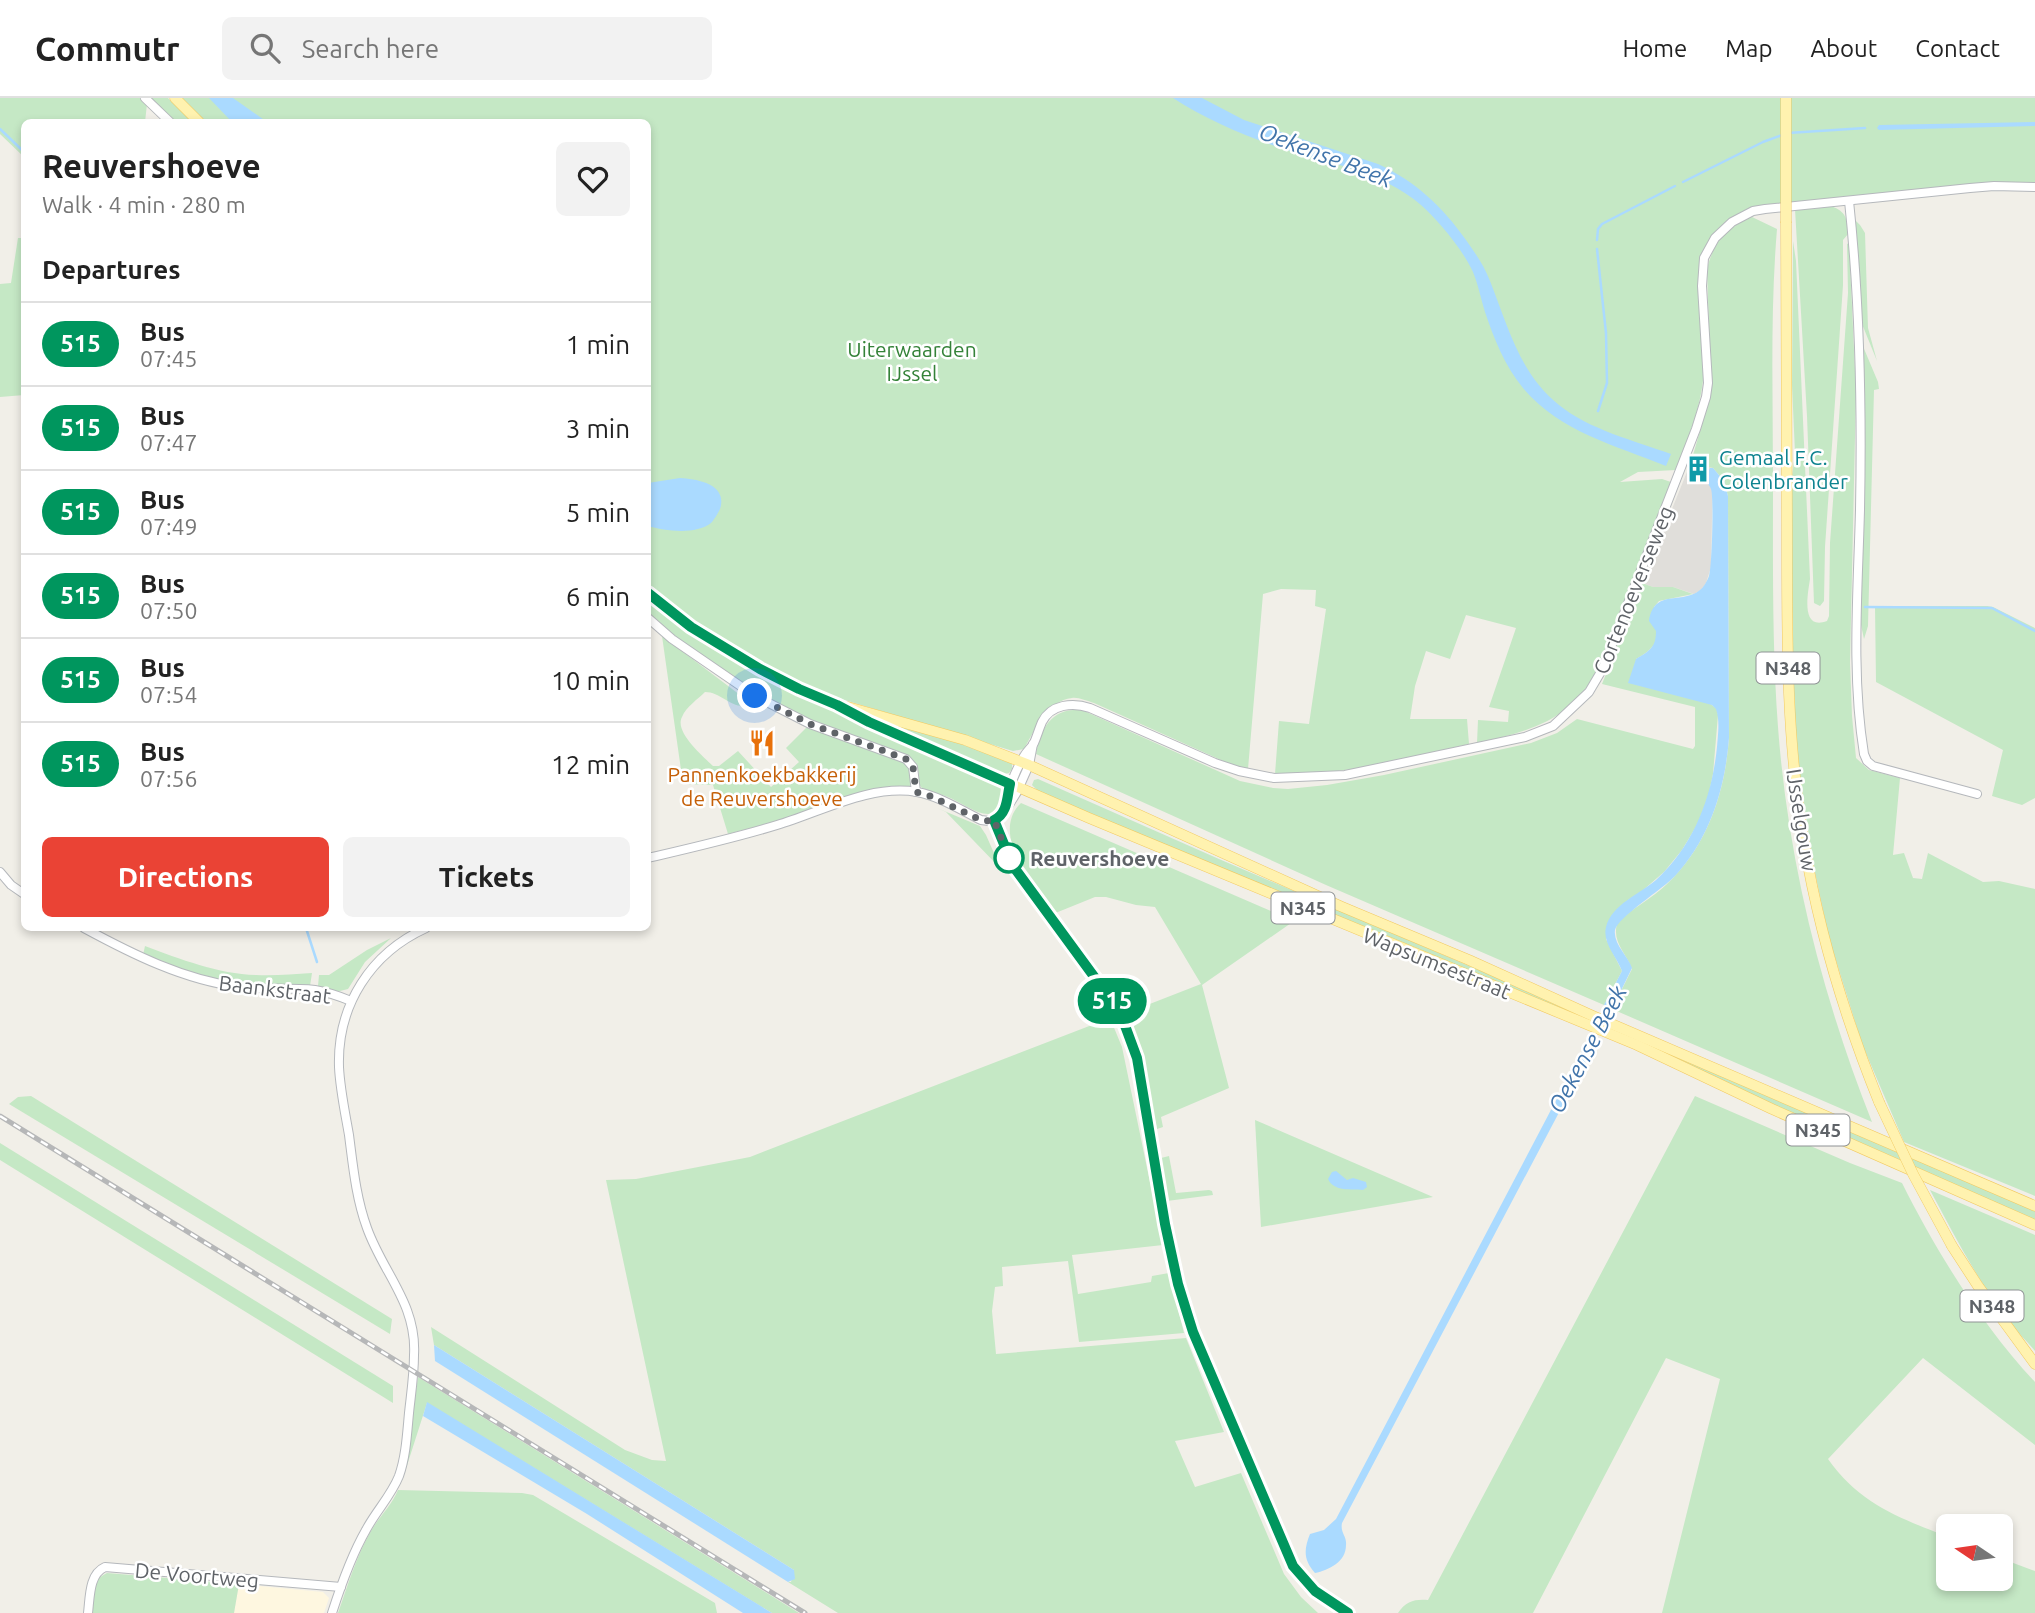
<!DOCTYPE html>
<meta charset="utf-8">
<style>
:root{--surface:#fff;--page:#f2f2f2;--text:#222;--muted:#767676;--line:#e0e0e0;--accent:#ea4335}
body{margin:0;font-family:Ubuntu,sans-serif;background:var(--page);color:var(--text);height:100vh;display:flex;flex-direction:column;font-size:26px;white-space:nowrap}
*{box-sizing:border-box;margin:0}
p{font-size:23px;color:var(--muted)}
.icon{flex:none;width:38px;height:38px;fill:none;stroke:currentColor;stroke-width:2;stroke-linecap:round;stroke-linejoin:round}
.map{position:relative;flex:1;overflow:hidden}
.details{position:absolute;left:21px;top:21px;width:630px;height:812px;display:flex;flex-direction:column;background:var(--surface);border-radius:10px;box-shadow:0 4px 10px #0003}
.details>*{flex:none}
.badge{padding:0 14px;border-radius:23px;font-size:24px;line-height:46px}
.needle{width:46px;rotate:283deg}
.tools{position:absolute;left:1936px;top:1416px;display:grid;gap:14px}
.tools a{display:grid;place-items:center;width:77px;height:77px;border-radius:10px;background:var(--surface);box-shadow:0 4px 10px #0003;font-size:35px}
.you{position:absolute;width:35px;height:35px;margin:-18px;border:5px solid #fff;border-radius:50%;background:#1a73e8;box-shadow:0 0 0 10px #1a73e833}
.map>.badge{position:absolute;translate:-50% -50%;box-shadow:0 0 0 4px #fff}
h2{padding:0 21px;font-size:26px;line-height:63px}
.round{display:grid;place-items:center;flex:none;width:74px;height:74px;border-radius:10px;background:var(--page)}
.summary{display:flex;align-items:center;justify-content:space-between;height:119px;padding:0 21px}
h1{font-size:33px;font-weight:700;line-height:52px}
.primary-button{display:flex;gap:14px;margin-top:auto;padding:14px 21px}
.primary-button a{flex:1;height:80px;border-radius:10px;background:var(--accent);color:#fff;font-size:28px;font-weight:700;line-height:80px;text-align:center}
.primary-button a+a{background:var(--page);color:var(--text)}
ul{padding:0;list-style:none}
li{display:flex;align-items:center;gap:21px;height:84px;padding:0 21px;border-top:2px solid var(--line)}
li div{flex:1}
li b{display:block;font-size:26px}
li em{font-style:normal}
li .badge{min-width:77px;font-weight:700;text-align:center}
header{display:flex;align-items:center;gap:42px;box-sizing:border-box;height:98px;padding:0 35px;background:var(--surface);border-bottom:2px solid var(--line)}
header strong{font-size:33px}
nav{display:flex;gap:38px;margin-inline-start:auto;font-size:24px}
.search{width:490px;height:63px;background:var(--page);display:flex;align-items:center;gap:18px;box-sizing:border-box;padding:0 24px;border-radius:10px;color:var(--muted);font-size:26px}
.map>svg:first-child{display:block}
.commercial{fill:#fef7e0}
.industrial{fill:#e0deda}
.green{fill:#c5e8c5}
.water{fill:#aadaff}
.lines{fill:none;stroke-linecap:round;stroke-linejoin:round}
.stream{stroke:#aadaff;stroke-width:2.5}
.minor-casing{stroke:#b5b8bc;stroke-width:10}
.major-casing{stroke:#f2c960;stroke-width:11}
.minor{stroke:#fff;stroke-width:8}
.major{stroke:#fff2af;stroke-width:10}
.rail-casing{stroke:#b6b7b8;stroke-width:5}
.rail{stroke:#fff;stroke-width:2.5;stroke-dasharray:8;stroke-linecap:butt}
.major-bridge-casing{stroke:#f2c960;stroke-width:11;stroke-linecap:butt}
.major-bridge{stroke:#fff2af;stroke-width:10}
.line-casing{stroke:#fff;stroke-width:16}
.line{stroke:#00965e;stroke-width:10}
.walk{stroke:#5f6368;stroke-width:7;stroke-dasharray:0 12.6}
.stop-dot{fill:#fff;stroke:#00965e;stroke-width:3.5}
.labels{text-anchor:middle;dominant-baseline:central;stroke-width:5;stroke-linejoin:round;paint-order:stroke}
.shield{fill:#fff;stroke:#8f9295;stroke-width:2}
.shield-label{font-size:19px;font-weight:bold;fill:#5f6368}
.park-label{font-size:21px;fill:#348238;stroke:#fff}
.culture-label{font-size:21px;fill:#0d838f;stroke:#fff;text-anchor:start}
.street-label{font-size:21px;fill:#5f6368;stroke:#fff}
.food-label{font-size:21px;fill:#c56008;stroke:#fff}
.stop-label{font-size:21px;font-weight:bold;fill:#5f6368;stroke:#fff;text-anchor:start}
.water-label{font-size:23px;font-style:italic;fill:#4174aa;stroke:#fff}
</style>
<header>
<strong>Commutr</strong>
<div class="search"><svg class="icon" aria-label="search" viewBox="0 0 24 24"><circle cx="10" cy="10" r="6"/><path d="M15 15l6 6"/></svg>Search here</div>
<nav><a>Home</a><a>Map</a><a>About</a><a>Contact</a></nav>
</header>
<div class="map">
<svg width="2035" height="1515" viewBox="0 0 2035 1515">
<rect width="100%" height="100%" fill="#f1efe8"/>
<polygon class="commercial" points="239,1486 323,1494 329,1500 324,1515 234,1515"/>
<polygon class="industrial" points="1691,364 1713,370 1711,469 1706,485 1701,492 1694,496 1673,489 1653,489 1642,485"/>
<g class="green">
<polygon points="0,0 140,0 147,6 145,24 24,24 24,59 0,36"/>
<polygon points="150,0 168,0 192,24 174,24"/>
<path d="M180,0h1855v88l-284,22c-76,29 -46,98 -47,159 -1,36 -15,69 -28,103l-38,2 -18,10 42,-3 9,3 -72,183c-24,55 -69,66 -122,78l1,-23 30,2 1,-11 -20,-4 27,-79 -50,-13 -16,44 -24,-8 -11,35 -5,33h57l2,25c-63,14 -129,33 -194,30l4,-53 30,3 17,-115 -11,-3 1,-16 -35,-1 -18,5 -15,175 -16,-4 -138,-62c-7,-2 -16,-6 -22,-5 -24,2 -38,33 -48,51l-11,2 -175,-53 -57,-23 -71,-40 -62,-50v-463h-444z"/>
<path d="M1831,108c16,6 16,13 17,28l-5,6v45l-18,262 -1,54 -4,5 -6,-3 -7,-187 -12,-207z"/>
<path d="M1752,119l25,12c-7,84 -4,169 -4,254 0,81 -1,163 5,244 10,135 44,269 94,395l-260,-113 20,-40c-6,-16 -20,-27 -15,-45 14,-16 35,-25 50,-40 41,-39 58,-92 62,-146l-1,-242 -4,-15 -11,-13 -22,-6 20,-69 -4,-124c7,-28 19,-41 45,-52z"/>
<polygon points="1854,121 1860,127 1865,135 1868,230 1877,263 1862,226"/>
<polygon points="18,140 24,140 24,297 0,299 0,186 11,185"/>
<path d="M1793,143l3,20 14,318c-2,14 -10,52 17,42l2,-5 1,-73 18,-250 -1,-49 2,-1 7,149 -6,271 2,53 4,42 13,12 31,8 -7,77 11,-2 9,25 9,1 6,-26 55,29 16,-1 36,8v307l-131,-54 -42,-98 -33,-106 -14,-65 -16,-100 -4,-48 -3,-114v-134l3,-24 -3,-68z"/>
<polygon points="1862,246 1878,284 1879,291 1874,292 1868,528 1864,541 1860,522"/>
<path d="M1642,485l11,4h20l20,7 -34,7 -5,6c3,29 10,36 -18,52l76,46 5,4 1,6 -5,59 -5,24 -11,27 -15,25 -18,22 -22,19 -14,9 -22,39 16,32 -18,34 -278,-120 -290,-131c5,-27 16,-46 46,-44l158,71 33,7 15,1 39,-4 57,-10 147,-32 26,-10 20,-14 116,30 2,-3v-39l-93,-23z"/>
<path d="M648,502l58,44 62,36 231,103 5,11c-6,38 -35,12 -56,3 -5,-2 -24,-7 -27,-10 -7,-8 6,-19 -16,-33 -35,-13 -72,-24 -106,-39 -50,-23 -111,-65 -151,-102z"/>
<polygon points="1875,508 1987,508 1993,509 2035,530 2035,700 2022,707 1992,698 2003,652 1876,584"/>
<path d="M662,538l86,65 -5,5c-14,0 -23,-14 -38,-14 -7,7 -19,15 -23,25 -8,15 21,39 31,49h6l19,-15 33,36 28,-25 -13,-14 22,-22 93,32c7,7 9,13 11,24l-2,4 -182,48 -15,-49 -30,-1z"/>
<polygon points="871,619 961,646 1012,664 1012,671 1009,675 1001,677 900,634"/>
<polygon points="1038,681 1219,761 1593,921 1591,925 1039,694 1032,687 1034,682"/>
<path d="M1021,705l273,118 -92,64 27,103 -68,29 2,10 -6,2 -24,-105 -11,-23 18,1 2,5 59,-23 -46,-77 -19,-2 -30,-8h-11l-42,17c-19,-25 -64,-81 -32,-111z"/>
<polygon points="937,710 980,728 986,737 1001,771 946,714"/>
<polygon points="391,840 365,864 348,891 336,894 318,888 319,877 329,877 367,852"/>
<path d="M145,848c35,13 73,28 111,29 19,1 37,-1 56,-2l-2,13 -69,-1 -49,-10 -49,-20z"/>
<polygon points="1110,920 1122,949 1163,1147 1072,1157 1078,1196 1151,1184 1152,1178 1169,1175 1184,1235 1079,1244 1068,1163 1002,1169 1003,1188 995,1189 992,1213 996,1256 1186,1240 1224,1334 1175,1343 1195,1389 1241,1375 1284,1476 1301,1499 1318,1515 838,1515 788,1484 791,1484 794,1472 434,1247 431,1229 625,1352 652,1362 666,1363 606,1082 636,1081 750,1059"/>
<polygon points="1604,926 2035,1113 2035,1125 1603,929"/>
<polygon points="31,998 392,1221 390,1236 9,1006 18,999"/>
<path d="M1695,998l155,67 52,20c34,68 81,144 133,199v63l-112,-87 -95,101c33,46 70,58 120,78v41h52v-20l35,13v42h-373l58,-234 -54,-21 -133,255h-135c8,-12 17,-14 30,-13z"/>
<polygon points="1255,1022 1433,1099 1261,1129"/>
<polygon points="0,1045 393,1288 393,1305 0,1062"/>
<polygon points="1169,1058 1176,1095 1209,1092 1212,1093 1213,1097 1167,1103 1161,1060"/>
<path d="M1930,1092l105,45v116c-8,-10 -18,-19 -26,-29 -31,-41 -55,-87 -79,-132z"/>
<polygon points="418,1279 799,1515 772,1515 427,1305 403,1380"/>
<path d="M398,1392l124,3 11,2 182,108 2,10h-379c10,-28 18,-56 33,-82 8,-14 21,-26 27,-41z"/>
<path d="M107,1475l132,11 -5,29h-145c3,-17 0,-31 18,-40z"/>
</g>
<g class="water">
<polygon points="209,0 233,0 267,24 232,24"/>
<path d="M1173,0h29l42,22 134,44c37,17 64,42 88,76 9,13 18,25 24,41 18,45 29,92 69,124 29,24 76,36 112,49l-5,12c-51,-21 -106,-34 -143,-78 -18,-22 -29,-49 -38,-76 -4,-13 -7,-28 -12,-40 -10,-22 -35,-52 -52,-67 -38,-33 -92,-42 -137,-56 -39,-13 -77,-29 -111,-51z"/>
<polygon points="2035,24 2035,28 1879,32 1877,30 1879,27"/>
<path d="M1710,370h3l11,13 4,15 1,242c-4,51 -19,100 -54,138 -12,13 -57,41 -60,54 -2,14 13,26 17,38l-20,41 -8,-4 18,-34c-5,-14 -20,-28 -16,-44 6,-23 34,-33 50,-47 38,-35 56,-83 61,-133 1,-13 3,-26 -1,-38l-4,-4 -84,-22 8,-24c13,-8 20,-11 20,-28l-7,-10c5,-33 33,-16 51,-31 4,-3 7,-9 9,-14 3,-8 5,-79 2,-87 -1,-3 -4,-6 -6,-9z"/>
<path d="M680,380c17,1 48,6 40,31 -2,4 -6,11 -9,14 -15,12 -46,8 -63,3v-43z"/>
<path d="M1584,949l8,3 -250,473c-2,10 5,13 4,22 0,17 -17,25 -31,28 -12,-13 -11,-24 -5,-39l14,-4 12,-11z"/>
<path d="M1336,1073l11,9 6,-2 13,4 1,5 -4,3c-12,-1 -29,2 -35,-11l4,-7z"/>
<polygon points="434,1247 794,1472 795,1481 788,1484 435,1263"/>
<polygon points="427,1304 772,1515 743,1515 587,1416 423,1318"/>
</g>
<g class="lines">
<g class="stream">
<polyline points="0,31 24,54"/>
<polyline points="1788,35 1865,30"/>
<polyline points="1683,84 1763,44 1782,37"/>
<polyline points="1597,142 1598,131 1602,126 1675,88"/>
<polyline points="1597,151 1606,235 1607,285 1598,313"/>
<polyline points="1865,509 1992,510 2035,533"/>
<polyline points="306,830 317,864"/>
<polyline points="1586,953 1596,933"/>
</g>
<g class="minor-casing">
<g id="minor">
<polyline points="145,0 170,24"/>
<path d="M1849,103c11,103 13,206 11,309 -2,80 -9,164 4,244l3,7 6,5 104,28"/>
<polyline points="648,520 672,541 755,598 810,626 906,661 913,669 916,694"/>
<path d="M1005,710c3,-19 9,-35 19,-52 3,-5 7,-8 10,-13 3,-7 5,-14 8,-21 9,-18 31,-20 48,-14l125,55 24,8 35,7 71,-3 180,-38 28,-11 36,-34 13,-22 94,-241 10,-32 2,-14 -6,-97 2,-28 11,-20 17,-16 21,-11 12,-2 205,-21 24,-2 41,1"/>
<polyline points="994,722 1013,768 1120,914 1137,960 1165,1126 1178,1186 1193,1234 1245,1352 1281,1445 1293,1468 1315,1493 1348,1515"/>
<polyline points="994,722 1002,718 1017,694 1029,667 1033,646"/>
<path d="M648,760c43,-10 87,-20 129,-33 44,-13 93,-41 140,-33 22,4 44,18 64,28l8,1 5,-1"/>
<polyline points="0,774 11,787 24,796"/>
<path d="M84,830c48,26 100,52 155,59 25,3 51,0 76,3 12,2 24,6 36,11"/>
<path d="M88,1515c2,-16 1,-39 17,-46l236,20"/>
<path d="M332,1515c9,-28 19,-57 34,-83 10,-19 25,-34 33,-54 7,-20 8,-42 10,-63 2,-19 5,-38 5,-58 3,-51 -31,-82 -47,-127 -11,-30 -14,-62 -18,-93 -4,-23 -9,-46 -10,-68 -2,-62 32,-114 87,-139"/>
</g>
</g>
<g class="major-casing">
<g id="major">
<polyline points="175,0 199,24"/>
<path d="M1786,125c0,102 1,205 1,307 0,105 -1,209 17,313 15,89 41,175 75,259"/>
<path d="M648,495c44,39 95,69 148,95 13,6 27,10 40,16 11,5 22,12 33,18l220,96 548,227 135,64 263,116"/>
<polyline points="848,609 965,642 1029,667 1340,808 1469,862 1593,918 2035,1108"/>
<polyline points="1952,1148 1978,1188 2035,1266"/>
</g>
</g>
<use href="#minor" class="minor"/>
<use href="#major" class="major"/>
<g class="rail-casing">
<polyline id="rail" points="0,1018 805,1515"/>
</g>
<use href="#rail" class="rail"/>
<g class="major-bridge-casing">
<g id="major-bridge">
<polyline points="1786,125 1786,0"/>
<polyline points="1879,1004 1913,1076 1952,1148"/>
</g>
</g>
<use href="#major-bridge" class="major-bridge"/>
</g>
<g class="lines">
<g class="line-casing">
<path id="line" d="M648,495l43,34 69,42 39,20 38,16 32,17 141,62c-3,12 -2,30 -16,36l19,46 107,146 17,46 28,166 13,60 15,48 100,234 22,25 33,22"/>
</g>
<use href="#line" class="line"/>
<polyline class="walk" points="755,598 810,626 906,661 913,669 916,694 930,698 981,722 989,723 994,722 1009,760"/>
</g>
<defs>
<g id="building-bare" transform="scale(2.1)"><path d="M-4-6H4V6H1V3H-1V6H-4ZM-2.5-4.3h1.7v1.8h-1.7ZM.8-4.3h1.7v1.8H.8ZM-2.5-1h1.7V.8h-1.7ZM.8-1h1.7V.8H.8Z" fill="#0f9aa8" stroke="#fff" stroke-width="2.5" paint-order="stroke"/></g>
<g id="restaurant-bare" transform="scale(2.1)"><path d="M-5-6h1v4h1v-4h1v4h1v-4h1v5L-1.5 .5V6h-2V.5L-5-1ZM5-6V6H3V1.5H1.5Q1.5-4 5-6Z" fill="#e8710a" stroke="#fff" stroke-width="2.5" paint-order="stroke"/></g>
</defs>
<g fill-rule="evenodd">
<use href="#building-bare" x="1698" y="371"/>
<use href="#restaurant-bare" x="762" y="645"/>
</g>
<circle class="stop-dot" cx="1009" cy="760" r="14"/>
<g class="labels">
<g class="shield">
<rect x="1756.5" y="554.5" width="63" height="31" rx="5"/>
<rect x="1271.5" y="794.5" width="63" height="31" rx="5"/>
<rect x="1786.5" y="1016.5" width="63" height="31" rx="5"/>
<rect x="1960.5" y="1192.5" width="63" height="31" rx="5"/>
</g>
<g class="shield-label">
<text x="1788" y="570">N348</text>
<text x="1303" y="810">N345</text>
<text x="1818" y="1032">N345</text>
<text x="1992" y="1208">N348</text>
</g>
<g class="park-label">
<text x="912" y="251">Uiterwaarden<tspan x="912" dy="24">IJssel</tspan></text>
</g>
<g class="culture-label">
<text x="1719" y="359">Gemaal F.C.<tspan x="1719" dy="24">Colenbrander</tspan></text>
</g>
<g class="street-label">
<text transform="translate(1633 492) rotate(-68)">Cortenoeverseweg</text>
<text transform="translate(1802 722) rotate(81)">IJsselgouw</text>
<text transform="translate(1437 865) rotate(22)">Wapsumsestraat</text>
<text transform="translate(275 891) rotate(7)">Baankstraat</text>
<text transform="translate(197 1477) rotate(5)">De Voortweg</text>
</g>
<g class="food-label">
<text x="762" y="676">Pannenkoekbakkerij<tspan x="762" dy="24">de Reuvershoeve</tspan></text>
</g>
<g class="stop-label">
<text x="1030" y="760">Reuvershoeve</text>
</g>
<g class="water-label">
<text transform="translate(1326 57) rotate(21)">Oekense Beek</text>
<text transform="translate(1587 951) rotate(-62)">Oekense Beek</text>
</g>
</g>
</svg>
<div class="tools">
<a><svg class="needle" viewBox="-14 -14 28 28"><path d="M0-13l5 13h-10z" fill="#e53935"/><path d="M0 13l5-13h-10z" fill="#767676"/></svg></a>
</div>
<div class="you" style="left:755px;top:598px"></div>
<b class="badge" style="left:1112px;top:903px;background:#00965e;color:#fff">515</b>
<section class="details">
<div class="summary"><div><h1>Reuvershoeve</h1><p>Walk · 4 min · 280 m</p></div><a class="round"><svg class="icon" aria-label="heart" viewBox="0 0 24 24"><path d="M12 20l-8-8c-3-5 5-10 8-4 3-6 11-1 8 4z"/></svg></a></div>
<h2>Departures</h2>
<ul>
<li><span class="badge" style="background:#00965e;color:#fff">515</span><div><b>Bus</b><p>07:45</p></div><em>1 min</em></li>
<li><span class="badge" style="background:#00965e;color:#fff">515</span><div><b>Bus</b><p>07:47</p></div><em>3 min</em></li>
<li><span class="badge" style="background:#00965e;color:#fff">515</span><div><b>Bus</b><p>07:49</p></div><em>5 min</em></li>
<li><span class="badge" style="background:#00965e;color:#fff">515</span><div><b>Bus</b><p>07:50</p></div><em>6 min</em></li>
<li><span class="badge" style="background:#00965e;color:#fff">515</span><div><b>Bus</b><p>07:54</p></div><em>10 min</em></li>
<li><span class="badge" style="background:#00965e;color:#fff">515</span><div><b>Bus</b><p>07:56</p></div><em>12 min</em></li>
</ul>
<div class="primary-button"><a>Directions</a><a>Tickets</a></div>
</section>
</div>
